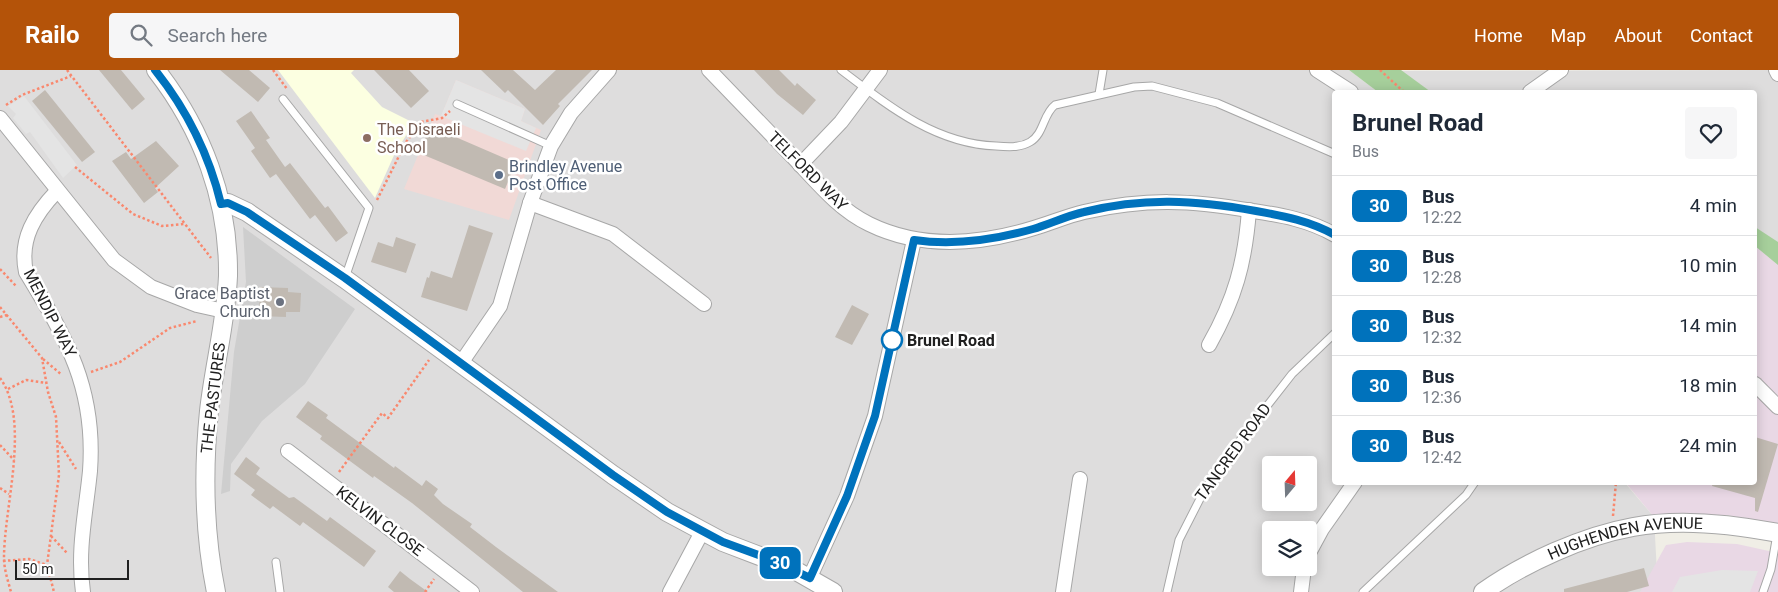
<!DOCTYPE html>
<style>
:root{--surface:#fff;--page:#f6f6f7;--text:#1f2937;--muted:#747a83;--line:#e0e1e3;--accent:#b45309}
body{margin:0;font-family:Roboto,sans-serif;background:var(--page);color:var(--text);height:100vh;display:flex;flex-direction:column;font-size:19px;white-space:nowrap}
*{box-sizing:border-box;margin:0}
p{font-size:16px;color:var(--muted)}
.icon{flex:none;width:28px;height:28px;fill:none;stroke:currentColor;stroke-width:2;stroke-linecap:round;stroke-linejoin:round}
.map{position:relative;flex:1;overflow:hidden}
.side{position:absolute;left:1332px;top:20px;width:425px;height:395px;display:flex;flex-direction:column;background:var(--surface);border-radius:5px;box-shadow:0 2px 12px #0003}
.side>*{flex:none}
.badge{padding:0 10px;border-radius:8px;font-size:18px;line-height:32px}
.needle{width:32px;rotate:19deg}
.buttons{position:absolute;left:1262px;top:386px;display:grid;gap:10px}
.buttons a{display:grid;place-items:center;width:55px;height:55px;border-radius:5px;background:var(--surface);box-shadow:0 2px 12px #0003;font-size:25px}
.scale{position:absolute;left:15px;bottom:12px;width:114px;box-sizing:border-box;padding-left:5px;border:2px solid #202020;border-top:0;font-size:14px;line-height:18px;white-space:nowrap;color:#202020;-webkit-text-stroke:4px #fff;paint-order:stroke}
.map>.badge{position:absolute;translate:-50% -50%;box-shadow:0 0 0 2px #fff}
.round{display:grid;place-items:center;flex:none;width:52px;height:52px;border-radius:5px;background:var(--page)}
.summary{display:flex;align-items:center;justify-content:space-between;height:85px;padding:0 20px}
h1{font-size:24px;font-weight:700;line-height:38px}
ul{padding:0;list-style:none}
li{display:flex;align-items:center;gap:15px;height:60px;padding:0 20px;border-top:1px solid var(--line)}
li div{flex:1}
li b{display:block;font-size:19px}
li em{font-style:normal}
li .badge{min-width:55px;font-weight:700;text-align:center}
header{display:flex;align-items:center;gap:30px;box-sizing:border-box;height:70px;padding:0 25px;background:var(--accent);color:#fff}
header strong{font-size:24px}
nav{display:flex;gap:28px;margin-inline-start:auto;font-size:18px}
.search{width:350px;height:45px;background:var(--page);display:flex;align-items:center;gap:12px;box-sizing:border-box;padding:0 18px;border-radius:5px;color:var(--muted);font-size:19px}
.map>svg:first-child{display:block}
.residential{fill:#dedddd;fill-rule:evenodd}
.commercial{fill:#f1d9d6}
.industrial{fill:#e9d8e5}
.education{fill:#fcffe1}
.religious{fill:#cecece}
.forest{fill:#a6cf9b}
.parking{fill:#e4e4e4}
.building{fill:#c1bab2}
.lines{fill:none;stroke-linecap:round;stroke-linejoin:round}
.service-casing{stroke:#a7a7a7;stroke-width:9}
.minor-casing{stroke:#a7a7a7;stroke-width:16}
.tertiary-casing{stroke:#a7a7a7;stroke-width:20}
.path{stroke:#f9886e;stroke-width:2.5;stroke-dasharray:2.5 2.5;stroke-linecap:butt}
.service{stroke:#fff;stroke-width:7}
.minor{stroke:#fff;stroke-width:14}
.tertiary{stroke:#fff;stroke-width:18}
.line-casing{stroke:#fff;stroke-width:11}
.line{stroke:#0072bc;stroke-width:8}
.education-dot{fill:#8d6e63;stroke:#fff;stroke-width:2}
.service-dot{fill:#5c6f8a;stroke:#fff;stroke-width:2}
.worship-dot{fill:#6b7280;stroke:#fff;stroke-width:2}
.stop-dot{fill:#fff;stroke:#0072bc;stroke-width:2.5}
.labels{text-anchor:middle;dominant-baseline:central;stroke-width:5;stroke-linejoin:round;paint-order:stroke}
.education-label{font-size:16px;fill:#785e54;stroke:#fff;text-anchor:start}
.service-label{font-size:16px;fill:#4e5e75;stroke:#fff;text-anchor:start}
.street-label{font-size:16px;fill:#202020;stroke:#fff}
.worship-label{font-size:16px;fill:#5b616d;stroke:#fff;text-anchor:end}
.stop-label{font-size:16px;font-weight:bold;fill:#202020;stroke:#fff;text-anchor:start}
</style>
<header>
<strong>Railo</strong>
<div class="search"><svg class="icon" aria-label="search" viewBox="0 0 24 24"><circle cx="10" cy="10" r="6"/><path d="M15 15l6 6"/></svg>Search here</div>
<nav><a>Home</a><a>Map</a><a>About</a><a>Contact</a></nav>
</header>
<div class="map">
<svg width="1778" height="522" viewBox="0 0 1778 522">
<rect width="100%" height="100%" fill="#f0eee6"/>
<g class="residential">
<path d="M0,0h1349l29,22h-43v390l290,1 29,34 4,75h-1658zM1271,395h38v37h-38zM1271,460h38v38h-38z"/>
<polygon points="1778,0 1778,195 1755,176 1755,22 1431,22 1400,1"/>
</g>
<polygon class="commercial" points="456,10 525,39 521,51 541,60 509,150 404,119 435,44 441,46"/>
<g class="industrial">
<polygon points="1755,176 1778,195 1778,454 1726,445 1654,447 1625,412 1755,412"/>
<polygon points="1687,472 1737,474 1778,483 1778,522 1640,522 1666,475"/>
</g>
<polygon class="education" points="278,0 354,0 351,3 382,37 414,53 395,83 375,128"/>
<polygon class="religious" points="243,157 355,239 305,314 262,351 231,394 230,421 221,424 234,282 246,212"/>
<g class="forest">
<polygon points="1349,0 1401,0 1431,22 1378,22"/>
<polygon points="1755,157 1778,172 1778,195 1755,176"/>
</g>
<g class="parking">
<polygon points="456,10 525,39 521,51 536,58 526,81 441,46"/>
<polygon points="24,26 77,95 63,108 30,62 26,64 13,48 16,44 8,36"/>
<polygon points="1722,500 1758,501 1750,522 1672,522 1680,507"/>
</g>
<g class="building">
<polygon points="99,0 121,0 145,29 132,40"/>
<polygon points="220,0 249,0 270,18 258,32"/>
<polygon points="374,0 409,0 429,21 411,38"/>
<polygon points="481,0 513,0 535,20 556,0 592,0 558,34 560,36 543,55 508,20 505,23"/>
<polygon points="754,0 779,0 795,16 797,13 816,30 803,45 777,24"/>
<polygon points="45,20 95,82 82,92 32,31"/>
<polygon points="251,41 270,68 266,70 285,97 290,93 325,138 328,136 348,163 336,172 315,145 310,149 276,104 270,108 251,81 255,78 236,51"/>
<polygon points="430,56 516,93 505,119 419,83"/>
<polygon points="156,71 179,96 155,118 158,122 144,133 112,91 126,82 131,89"/>
<polygon points="469,155 493,163 467,241 421,227 427,207 429,208 431,201 452,208"/>
<polygon points="396,167 416,174 406,203 371,192 378,172 393,177"/>
<polygon points="260,217 288,218 288,222 301,223 300,242 286,242 286,247 259,246"/>
<polygon points="852,235 869,244 852,275 835,267"/>
<polygon points="308,331 328,345 326,348 394,398 395,396 422,416 426,410 438,419 434,425 443,434 472,454 470,457 496,477 558,522 523,522 412,433 374,406 373,408 320,369 322,366 296,347"/>
<polygon points="1755,367 1778,374 1758,442 1755,441 1755,428 1712,416 1713,412 1755,412"/>
<polygon points="246,387 260,398 256,404 289,428 294,427 327,451 330,447 376,481 364,497 303,452 300,456 273,436 270,439 251,425 255,420 234,404"/>
<polygon points="1644,498 1649,516 1627,522 1564,522 1564,519"/>
<polygon points="400,501 410,509 428,522 394,522 388,517"/>
</g>
<g class="lines">
<g class="service-casing">
<g id="service">
<path d="M841,0c46,35 94,74 155,76 11,1 24,2 34,-4 14,-8 13,-28 25,-37l79,-18 18,-1 65,17 118,51"/>
<polyline points="1099,24 1103,0"/>
<polyline points="283,29 369,138 345,208"/>
<polyline points="457,34 551,76"/>
<polyline points="276,492 280,522"/>
<polyline points="1167,522 1179,470 1205,419 1238,373 1292,304 1335,263"/>
<polyline points="1363,522 1466,425 1475,412"/>
<polyline points="1763,522 1771,499 1777,464"/>
</g>
</g>
<g class="minor-casing">
<g id="minor">
<path d="M709,0c28,29 56,58 84,87 23,24 45,52 76,67 53,26 110,21 165,4 17,-5 33,-12 50,-16 62,-14 107,-12 169,-1 28,4 56,9 82,24"/>
<polyline points="1317,0 1351,22"/>
<polyline points="1776,0 1778,4"/>
<polyline points="1530,22 1561,0"/>
<polyline points="0,48 114,190 151,217 197,235 224,241"/>
<polyline points="800,95 841,52 880,0"/>
<path d="M57,121c-22,23 -38,48 -31,81 41,67 70,117 64,199 -4,41 -13,79 -7,121"/>
<polyline points="530,133 613,164 704,234"/>
<path d="M1209,275c26,-46 36,-82 40,-135"/>
<polyline points="461,293 500,236 530,133 551,76 571,43 609,0"/>
<polyline points="1755,314 1778,337"/>
<polyline points="288,381 472,522"/>
<polyline points="1309,483 1322,459 1355,412"/>
<polyline points="810,507 847,426 875,346 914,170"/>
<polyline points="670,522 702,462"/>
<polyline points="1063,522 1080,409"/>
<polyline points="1301,522 1304,498"/>
</g>
</g>
<g class="tertiary-casing">
<g id="tertiary">
<path d="M156,0c46,59 73,130 72,206 -2,46 -14,90 -19,135 -6,60 -5,122 7,181"/>
<polyline points="221,134 228,133 247,142 345,209 613,405 667,442 723,472 791,498 833,522"/>
<path id="s1" d="M1483,522c41,-29 100,-56 150,-65 47,-9 99,-3 145,6"/>
</g>
</g>
<g class="path">
<polyline points="67,0 211,188"/>
<polyline points="273,0 287,19"/>
<polyline points="1380,0 1404,22"/>
<polyline points="6,35 22,25 71,6"/>
<polyline points="75,97 133,144 162,156 184,154"/>
<polyline points="377,130 406,72 421,52 442,48 450,41"/>
<polyline points="0,199 16,216"/>
<polyline points="0,237 42,288 48,322 56,347 59,405 47,495 54,522"/>
<polyline points="0,247 7,245"/>
<polyline points="43,289 62,305"/>
<polyline points="91,302 120,292 170,258 197,251"/>
<path d="M0,308c31,43 4,128 4,180 0,11 4,23 7,34"/>
<polyline points="8,319 26,310 46,313"/>
<polyline points="59,372 76,399"/>
<polyline points="0,375 14,390"/>
<polyline points="339,402 382,343 388,348 429,290"/>
<polyline points="0,418 9,424"/>
<polyline points="1613,446 1616,412"/>
<polyline points="51,466 67,483"/>
<polyline points="3,491 29,489 47,495"/>
<polyline points="425,522 434,509"/>
</g>
<use href="#service" class="service"/>
<use href="#minor" class="minor"/>
<use href="#tertiary" class="tertiary"/>
</g>
<g class="lines">
<g class="line-casing">
<path id="line" d="M155,0c32,40 54,84 66,134l7,-1 19,9 98,66 268,197 54,37 56,30 44,16 43,20 37,-82 28,-80 39,-176c41,6 80,0 119,-11 17,-5 33,-13 51,-17 60,-15 111,-12 172,-1 28,5 54,10 79,24"/>
</g>
<use href="#line" class="line"/>
</g>
<circle class="education-dot" cx="367" cy="68" r="5"/>
<circle class="service-dot" cx="499" cy="105" r="5"/>
<circle class="worship-dot" cx="280" cy="232" r="5"/>
<circle class="stop-dot" cx="892" cy="270" r="10"/>
<g class="labels">
<g class="education-label">
<text x="377" y="59">The Disraeli<tspan x="377" dy="18">School</tspan></text>
</g>
<g class="service-label">
<text x="509" y="96">Brindley Avenue<tspan x="509" dy="18">Post Office</tspan></text>
</g>
<g class="street-label">
<text transform="translate(808 101) rotate(45)">TELFORD WAY</text>
<text transform="translate(50 243) rotate(63)">MENDIP WAY</text>
<text transform="translate(213 328) rotate(-83)">THE PASTURES</text>
<text transform="translate(1233 382) rotate(-54)">TANCRED ROAD</text>
<text transform="translate(380 451) rotate(37)">KELVIN CLOSE</text>
<text stroke="none"><textPath href="#s1" startOffset="155">HUGHENDEN AVENUE</textPath></text>
</g>
<g class="worship-label">
<text x="270" y="223">Grace Baptist<tspan x="270" dy="18">Church</tspan></text>
</g>
<g class="stop-label">
<text x="907" y="270">Brunel Road</text>
</g>
</g>
</svg>
<div class="buttons">
<a><svg class="needle" viewBox="-14 -14 28 28"><path d="M0-13l5 13h-10z" fill="#e53935"/><path d="M0 13l5-13h-10z" fill="#747a83"/></svg></a>
<a><svg class="icon" aria-label="layers" viewBox="0 0 24 24"><path d="M12 4l9 5-9 5-9-5zM3 14l9 5 9-5"/></svg></a>
</div>
<div class="scale">50 m</div>
<b class="badge" style="left:780px;top:493px;background:#0072bc;color:#fff">30</b>
<section class="side">
<div class="summary"><div><h1>Brunel Road</h1><p>Bus</p></div><a class="round"><svg class="icon" aria-label="heart" viewBox="0 0 24 24"><path d="M12 20l-8-8c-3-5 5-10 8-4 3-6 11-1 8 4z"/></svg></a></div>
<ul>
<li><span class="badge" style="background:#0072bc;color:#fff">30</span><div><b>Bus</b><p>12:22</p></div><em>4 min</em></li>
<li><span class="badge" style="background:#0072bc;color:#fff">30</span><div><b>Bus</b><p>12:28</p></div><em>10 min</em></li>
<li><span class="badge" style="background:#0072bc;color:#fff">30</span><div><b>Bus</b><p>12:32</p></div><em>14 min</em></li>
<li><span class="badge" style="background:#0072bc;color:#fff">30</span><div><b>Bus</b><p>12:36</p></div><em>18 min</em></li>
<li><span class="badge" style="background:#0072bc;color:#fff">30</span><div><b>Bus</b><p>12:42</p></div><em>24 min</em></li>
</ul>
</section>
</div>
